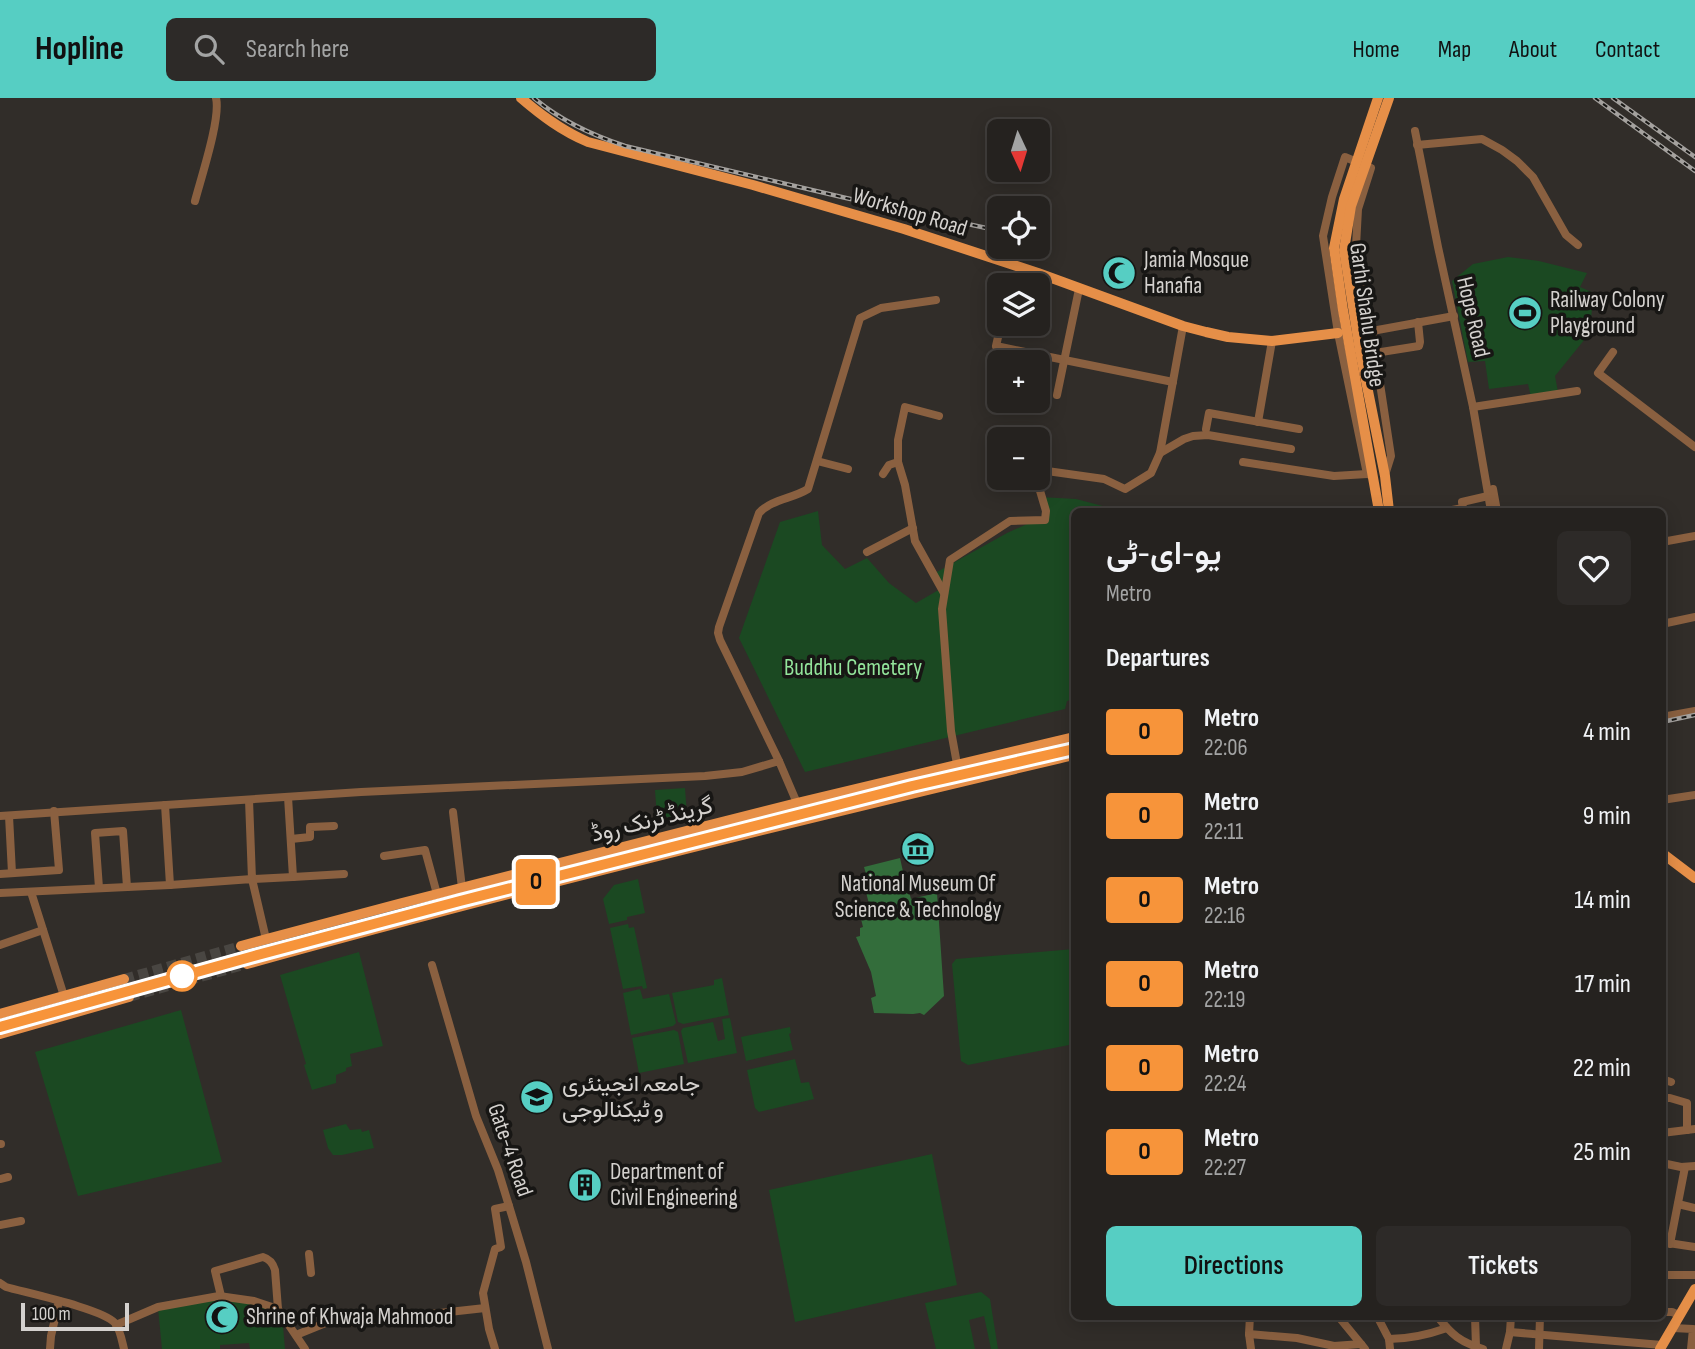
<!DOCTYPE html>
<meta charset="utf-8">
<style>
:root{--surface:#25221f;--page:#2d2a28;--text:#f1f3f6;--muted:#a3a4a4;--line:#423f3d;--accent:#56cec3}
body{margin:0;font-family:"Sofia Sans Condensed",Vazirmatn,sans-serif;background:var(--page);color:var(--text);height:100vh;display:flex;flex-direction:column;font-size:26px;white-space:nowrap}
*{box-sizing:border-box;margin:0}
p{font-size:23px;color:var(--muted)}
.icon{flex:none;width:38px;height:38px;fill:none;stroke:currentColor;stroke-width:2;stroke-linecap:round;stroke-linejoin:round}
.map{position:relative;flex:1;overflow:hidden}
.details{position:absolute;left:1071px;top:410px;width:595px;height:812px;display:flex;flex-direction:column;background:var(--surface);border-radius:10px;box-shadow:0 4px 18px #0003,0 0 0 2px var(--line)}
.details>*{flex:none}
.badge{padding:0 14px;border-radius:5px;font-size:24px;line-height:46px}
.needle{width:46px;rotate:176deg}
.fabs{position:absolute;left:987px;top:21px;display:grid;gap:14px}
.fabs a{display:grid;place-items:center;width:63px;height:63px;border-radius:10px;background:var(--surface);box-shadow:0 4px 18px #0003,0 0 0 2px var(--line);font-size:35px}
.scale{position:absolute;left:21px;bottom:18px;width:108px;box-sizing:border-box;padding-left:7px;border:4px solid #d4d1ce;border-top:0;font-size:19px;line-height:24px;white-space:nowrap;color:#d4d1ce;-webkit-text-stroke:5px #171614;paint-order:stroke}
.map>.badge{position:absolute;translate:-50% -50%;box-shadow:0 0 0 4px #fff}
h2{padding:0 35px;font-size:26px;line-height:63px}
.round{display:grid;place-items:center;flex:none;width:74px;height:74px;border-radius:10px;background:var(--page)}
.summary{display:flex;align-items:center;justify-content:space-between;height:119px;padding:0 35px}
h1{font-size:33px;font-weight:600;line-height:52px}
.primary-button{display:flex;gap:14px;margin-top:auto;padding:14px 35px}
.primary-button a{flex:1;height:80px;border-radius:10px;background:var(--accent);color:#111;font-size:28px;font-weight:600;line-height:80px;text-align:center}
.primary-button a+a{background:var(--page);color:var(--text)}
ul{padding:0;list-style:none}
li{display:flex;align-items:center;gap:21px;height:84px;padding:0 35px}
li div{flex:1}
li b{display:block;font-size:26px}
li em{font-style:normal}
li .badge{min-width:77px;font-weight:700;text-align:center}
header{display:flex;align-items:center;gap:42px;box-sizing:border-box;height:98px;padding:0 35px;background:var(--accent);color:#111}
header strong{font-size:33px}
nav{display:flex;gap:38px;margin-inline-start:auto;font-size:24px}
.search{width:490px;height:63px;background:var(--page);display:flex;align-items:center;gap:18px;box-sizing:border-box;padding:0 24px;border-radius:10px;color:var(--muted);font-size:26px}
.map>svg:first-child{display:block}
.green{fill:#1b4922}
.forest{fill:#336d3b}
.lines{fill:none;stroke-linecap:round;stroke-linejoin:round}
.major-tunnel{stroke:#494642;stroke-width:10;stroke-dasharray:10 5;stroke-linecap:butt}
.minor{stroke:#8a6040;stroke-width:8}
.major{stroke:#e68f48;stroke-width:10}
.rail-casing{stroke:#a4a19e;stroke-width:4.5}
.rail{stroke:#171614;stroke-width:2;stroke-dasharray:5;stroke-linecap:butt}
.line-casing{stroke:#fff;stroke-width:16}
.line{stroke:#f7943a;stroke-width:10}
.stop-dot{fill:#fff;stroke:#f7943a;stroke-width:3.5}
.labels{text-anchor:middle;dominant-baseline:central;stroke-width:7;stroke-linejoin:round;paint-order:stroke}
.street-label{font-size:23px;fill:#d4d1ce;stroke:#171614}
.poi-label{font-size:23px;fill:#d4d1ce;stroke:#171614;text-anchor:start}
.park-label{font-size:23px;fill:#93e59b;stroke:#171614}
</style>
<header>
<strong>Hopline</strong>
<div class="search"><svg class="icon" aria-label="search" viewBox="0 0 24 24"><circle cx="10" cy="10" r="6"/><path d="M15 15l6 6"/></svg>Search here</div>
<nav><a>Home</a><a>Map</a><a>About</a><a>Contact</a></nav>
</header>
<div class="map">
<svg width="1695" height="1251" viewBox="0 0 1695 1251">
<rect width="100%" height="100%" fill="#312d29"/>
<g class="green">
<polygon points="1508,159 1539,163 1587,175 1580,189 1594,195 1589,236 1555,278 1558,294 1531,299 1528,286 1489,291 1485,263 1468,264 1452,183 1473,166"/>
<polygon points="1040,399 1076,401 1122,413 1074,413 1074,601 1067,603 1065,611 805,674 739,540 780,424 818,413 822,447 845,471 867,460 889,485 916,505 942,490 935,475 1007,435 1045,418"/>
<polygon points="685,690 687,717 657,720 655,692"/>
<polygon points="638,781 645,815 627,819 627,822 609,826 603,801 614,787"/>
<polygon points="628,826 629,830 634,829 647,890 643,891 642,888 623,891 610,830"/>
<polygon points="1074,851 1074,946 968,967 961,963 952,866 956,861"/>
<polygon points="359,854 383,948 350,956 352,968 346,970 346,973 336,977 336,985 312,992 304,967 306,966 280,877"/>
<polygon points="722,880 729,917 683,926 678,924 672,895 714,887 714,882"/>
<polygon points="640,891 643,901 669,896 676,925 673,928 631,937 623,895"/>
<polygon points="181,912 222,1064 78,1098 35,954"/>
<polygon points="730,920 737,955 688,965 681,933 683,930 713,924 718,943 725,941 722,921"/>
<polygon points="790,929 791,935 789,936 793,952 746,963 741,939"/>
<polygon points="674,932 678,934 684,966 639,975 632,940"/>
<polygon points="795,961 801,985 809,984 814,1001 759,1014 755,1010 747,972"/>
<polygon points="346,1026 350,1032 361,1031 362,1034 369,1032 374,1050 342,1057 333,1057 328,1050 323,1032"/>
<polygon points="932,1056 957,1187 795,1224 769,1092"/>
<polygon points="981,1194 990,1201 998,1251 991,1251 984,1218 969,1222 975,1251 936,1251 925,1205"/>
<polygon points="219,1198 278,1211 290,1227 283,1228 285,1251 250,1251 249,1245 220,1247 220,1251 162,1251 158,1210"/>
</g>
<polygon class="forest" points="900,760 904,778 901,779 903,787 907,786 911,801 937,795 944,898 924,917 920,915 913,916 874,915 871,900 876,898 871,874 856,839 860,838 860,830 863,829 861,821 872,818 862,778 866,776 864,769"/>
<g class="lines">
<g class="major-tunnel">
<polyline points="124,881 241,848"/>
<polyline points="129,899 247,866"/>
</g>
<g class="minor">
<polyline points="1415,33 1438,149 1473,309 1491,413"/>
<polyline points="1417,47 1482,41 1502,52 1517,63 1533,79 1566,137 1578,147"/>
<path d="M195,103c6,-23 26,-83 21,-103"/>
<polyline points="1001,226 996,248 1173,284"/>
<polyline points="1372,233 1454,218"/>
<polyline points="1613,254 1598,275 1695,349"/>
<polyline points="1375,255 1419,248 1420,244 1418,224"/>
<polyline points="1057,297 1079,191"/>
<polyline points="1473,309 1577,293"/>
<polyline points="939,318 905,309 898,342 898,364 905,387 915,443 944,495"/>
<polyline points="1258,324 1272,243"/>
<polyline points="1206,331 1209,315 1299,331"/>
<polyline points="1160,355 1184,341 1193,338 1208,337 1291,351"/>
<polyline points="817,363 848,371"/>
<polyline points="1243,364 1334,378 1367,376"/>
<polyline points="883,376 889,367 898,364"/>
<polyline points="1373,377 1367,376 1338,235 1323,138 1332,99 1345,59 1371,70 1358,111 1356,148 1361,185 1372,233 1391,358 1385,377"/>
<polyline points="1493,391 1497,413"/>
<polyline points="1447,413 1463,410 1462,404 1488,398"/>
<polyline points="1662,444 1695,438"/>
<polyline points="867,454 913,430"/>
<polyline points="1662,526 1695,519"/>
<polyline points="1662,619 1695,613"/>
<path d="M779,663l-59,-121 -2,-7 1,-6 40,-114c13,-14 33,-14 49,-24l52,-171 21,-10 55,-8"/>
<polyline points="957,666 951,633 942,511 950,462 1010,423 1045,422 1046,413 1038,386 1040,372 1104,381 1125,391 1151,375 1160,355 1183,228"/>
<polyline points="249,702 252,781 293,779 288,699"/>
<polyline points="1662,702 1695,697"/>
<polyline points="165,707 170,787"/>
<polyline points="453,714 462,790"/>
<polyline points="0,718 361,694 705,678 742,674 779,663 797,705"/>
<polyline points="9,718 12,775"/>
<polyline points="291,741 310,739 310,729 334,728"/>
<polyline points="384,758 425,752 437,796"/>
<polyline points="0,776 59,772 54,713"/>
<polyline points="293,779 344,776"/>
<polyline points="99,790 95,735 123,733 127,789"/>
<polyline points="31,794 64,898"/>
<polyline points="0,795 170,787 252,781 266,841"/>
<polyline points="0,847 43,832"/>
<polyline points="432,867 476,1018 498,1072 509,1108 526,1164 548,1251"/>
<polyline points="1662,981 1671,984"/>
<polyline points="1662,1000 1670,1000 1687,1005 1687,1032"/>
<polyline points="1662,1035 1695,1031"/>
<polyline points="0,1046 1,1046"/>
<polyline points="1662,1065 1681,1069 1695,1068"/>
<polyline points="0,1081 8,1079"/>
<polyline points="1678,1106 1695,1110"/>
<polyline points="0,1127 21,1123"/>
<polyline points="1662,1144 1695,1149"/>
<polyline points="1670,1146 1685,1069"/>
<polyline points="309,1156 311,1175"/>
<polyline points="1662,1177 1695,1177"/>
<path d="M0,1185l6,4c21,6 97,22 109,36 5,6 7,18 9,26"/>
<path d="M221,1198l-6,-25 48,-14c7,2 10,6 12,13l3,39 27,40"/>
<polyline points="1662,1214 1672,1214 1679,1217"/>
<polyline points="1250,1218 1249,1236 1251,1251"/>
<polyline points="1338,1218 1361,1246"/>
<polyline points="1377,1218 1389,1241 1390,1251"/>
<path d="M1437,1218c15,19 23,26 46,33"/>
<polyline points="1475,1218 1476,1249"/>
<polyline points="116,1227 158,1209 219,1198 254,1203 278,1211"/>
<polyline points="1673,1230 1693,1231 1691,1251"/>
<polyline points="1510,1234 1662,1247"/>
<polyline points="1249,1236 1297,1240 1334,1248 1361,1246 1365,1251"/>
<polyline points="296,1237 333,1222 349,1222 350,1225 485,1210"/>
<path d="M1389,1241c21,0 38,-4 58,-11"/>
<polyline points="50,1251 51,1238 59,1203"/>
<polyline points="495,1251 489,1231 483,1195 495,1151 501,1149 495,1111 509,1108"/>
<polyline points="1506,1251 1510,1234 1511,1218"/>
<polyline points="1539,1251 1540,1218"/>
</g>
<g class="major">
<path d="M521,0c21,18 41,33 67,44l165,43 151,44 134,44 145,53 23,6 22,5 44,4 66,-8"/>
<polyline points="1378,0 1344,101 1334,150 1343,212 1379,413"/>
<polyline points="1389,413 1385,378 1360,253 1344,152 1351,108 1389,0"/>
<polyline points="1662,755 1695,780"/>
<polyline points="241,848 402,805 797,705 1074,639"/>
<path d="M247,866c274,-76 551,-144 827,-209"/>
<polyline points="0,916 124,881"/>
<polyline points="0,936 129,899"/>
<polyline points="1660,1251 1695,1191"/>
</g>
<g class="rail-casing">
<g id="rail">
<path d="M534,0c27,23 58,37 91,48l221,52 145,31"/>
<polyline points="1595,0 1695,73"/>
<polyline points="1613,0 1695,59"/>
<polyline points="1662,624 1695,617"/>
<polyline points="0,924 259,851 912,683 1074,646"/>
</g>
</g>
<use href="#rail" class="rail"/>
</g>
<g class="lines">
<g class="line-casing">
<polyline id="line" points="0,929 254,858 460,803 912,688 1074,651"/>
</g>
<use href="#line" class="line"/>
</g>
<defs>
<g id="mosque-disc" transform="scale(1.75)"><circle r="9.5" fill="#56cec3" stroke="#171614"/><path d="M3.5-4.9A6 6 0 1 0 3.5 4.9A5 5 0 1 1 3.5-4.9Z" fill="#111"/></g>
<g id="stadium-disc" transform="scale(1.75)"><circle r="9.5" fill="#56cec3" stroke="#171614"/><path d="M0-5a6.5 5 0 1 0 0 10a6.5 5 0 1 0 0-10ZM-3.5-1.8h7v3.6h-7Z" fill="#111"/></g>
<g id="museum-disc" transform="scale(1.75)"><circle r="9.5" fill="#56cec3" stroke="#171614"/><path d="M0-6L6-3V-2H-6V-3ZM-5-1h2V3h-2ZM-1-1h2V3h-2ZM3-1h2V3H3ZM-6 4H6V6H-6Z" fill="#111"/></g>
<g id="university-disc" transform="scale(1.75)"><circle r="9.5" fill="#56cec3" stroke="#171614"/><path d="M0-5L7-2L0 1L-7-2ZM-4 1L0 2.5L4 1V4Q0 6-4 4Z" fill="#111"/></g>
<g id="building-disc" transform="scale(1.75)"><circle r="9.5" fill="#56cec3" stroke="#171614"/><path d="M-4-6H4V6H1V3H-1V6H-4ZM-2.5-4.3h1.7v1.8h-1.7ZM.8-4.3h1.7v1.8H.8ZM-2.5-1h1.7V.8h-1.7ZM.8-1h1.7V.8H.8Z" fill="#111"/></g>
</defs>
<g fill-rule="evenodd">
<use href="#mosque-disc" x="1119" y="175"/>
<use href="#stadium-disc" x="1525" y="215"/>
<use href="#museum-disc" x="918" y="751"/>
<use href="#university-disc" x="537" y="999"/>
<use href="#building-disc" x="585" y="1087"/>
<use href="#mosque-disc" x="222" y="1219"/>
</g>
<circle class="stop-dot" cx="182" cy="878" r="14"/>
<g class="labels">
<g class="street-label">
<text transform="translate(910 114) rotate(17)">Workshop Road</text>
<text transform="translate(1367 217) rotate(82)">Garhi Shahu Bridge</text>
<text transform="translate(1473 219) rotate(77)">Hope Road</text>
<text transform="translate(652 722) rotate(-14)">گرینڈ ٹرنک روڈ</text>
<text transform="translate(510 1052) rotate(71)">Gate-4 Road</text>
</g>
<g class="poi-label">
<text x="1144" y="162">Jamia Mosque<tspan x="1144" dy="26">Hanafia</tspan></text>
<text x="1550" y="202">Railway Colony<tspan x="1550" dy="26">Playground</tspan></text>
<text x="918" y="786" text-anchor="middle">National Museum Of<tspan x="918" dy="26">Science &amp; Technology</tspan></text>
<text x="562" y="986">جامعہ انجینئری<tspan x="562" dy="26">و ٹیکنالوجی</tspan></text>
<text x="610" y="1074">Department of<tspan x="610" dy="26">Civil Engineering</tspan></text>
<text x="246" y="1219">Shrine of Khwaja Mahmood</text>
</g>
<g class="park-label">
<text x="853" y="570">Buddhu Cemetery</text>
</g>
</g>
</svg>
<div class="fabs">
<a><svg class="needle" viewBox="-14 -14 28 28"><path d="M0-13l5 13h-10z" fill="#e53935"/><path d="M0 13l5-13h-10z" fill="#a3a4a4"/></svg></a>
<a><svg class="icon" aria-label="locate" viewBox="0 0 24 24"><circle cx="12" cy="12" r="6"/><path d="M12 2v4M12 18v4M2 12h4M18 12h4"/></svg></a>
<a><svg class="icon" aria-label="layers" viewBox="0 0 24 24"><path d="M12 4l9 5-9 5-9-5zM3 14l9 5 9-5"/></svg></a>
<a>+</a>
<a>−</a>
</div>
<div class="scale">100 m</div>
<b class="badge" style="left:536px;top:784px;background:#f7943a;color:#111">O</b>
<section class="details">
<div class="summary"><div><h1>یو-ای-ٹی</h1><p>Metro</p></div><a class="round"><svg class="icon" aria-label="heart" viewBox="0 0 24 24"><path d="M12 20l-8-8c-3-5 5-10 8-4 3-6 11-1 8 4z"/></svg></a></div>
<h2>Departures</h2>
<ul>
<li><span class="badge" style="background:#f7943a;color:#111">O</span><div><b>Metro</b><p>22:06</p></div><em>4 min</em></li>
<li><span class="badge" style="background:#f7943a;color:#111">O</span><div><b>Metro</b><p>22:11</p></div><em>9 min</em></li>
<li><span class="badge" style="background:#f7943a;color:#111">O</span><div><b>Metro</b><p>22:16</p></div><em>14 min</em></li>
<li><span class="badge" style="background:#f7943a;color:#111">O</span><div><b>Metro</b><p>22:19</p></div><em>17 min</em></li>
<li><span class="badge" style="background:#f7943a;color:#111">O</span><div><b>Metro</b><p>22:24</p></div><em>22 min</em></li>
<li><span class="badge" style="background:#f7943a;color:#111">O</span><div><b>Metro</b><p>22:27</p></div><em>25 min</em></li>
</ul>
<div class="primary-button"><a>Directions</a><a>Tickets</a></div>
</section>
</div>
